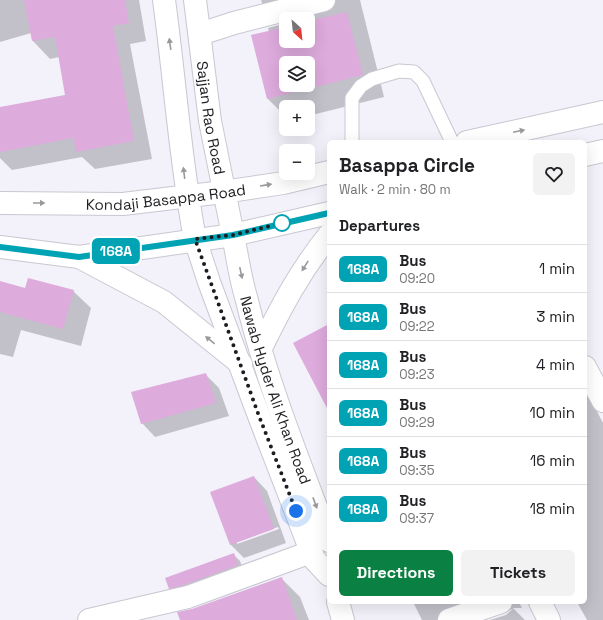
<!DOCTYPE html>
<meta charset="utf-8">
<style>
:root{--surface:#fff;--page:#f2f2f2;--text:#202124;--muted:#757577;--line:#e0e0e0;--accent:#0b8043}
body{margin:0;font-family:"Space Grotesk",sans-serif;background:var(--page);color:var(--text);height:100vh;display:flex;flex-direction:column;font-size:15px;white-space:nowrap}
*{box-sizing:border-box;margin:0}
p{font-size:13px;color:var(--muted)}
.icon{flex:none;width:22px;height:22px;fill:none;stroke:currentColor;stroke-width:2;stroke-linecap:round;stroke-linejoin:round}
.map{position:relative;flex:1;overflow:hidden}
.side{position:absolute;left:327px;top:140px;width:260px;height:464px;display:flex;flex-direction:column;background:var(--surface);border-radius:6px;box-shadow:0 4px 16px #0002}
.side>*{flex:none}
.badge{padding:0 8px;border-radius:6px;font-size:14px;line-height:26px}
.needle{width:26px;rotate:153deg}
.buttons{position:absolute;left:279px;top:12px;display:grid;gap:8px}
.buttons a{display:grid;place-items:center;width:36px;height:36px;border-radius:6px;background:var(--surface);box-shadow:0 4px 16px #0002;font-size:20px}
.you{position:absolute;width:20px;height:20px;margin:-10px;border:3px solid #fff;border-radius:50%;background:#1a73e8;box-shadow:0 0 0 6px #1a73e833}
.map>.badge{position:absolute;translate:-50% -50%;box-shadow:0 0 0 2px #fff}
h2{padding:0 12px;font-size:15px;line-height:36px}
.round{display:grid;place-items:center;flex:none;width:42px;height:42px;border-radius:6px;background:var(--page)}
.summary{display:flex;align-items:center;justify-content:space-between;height:68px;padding:0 12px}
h1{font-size:19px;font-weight:700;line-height:30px}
.cta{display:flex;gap:8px;margin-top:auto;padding:8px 12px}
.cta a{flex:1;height:46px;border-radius:6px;background:var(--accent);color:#fff;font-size:16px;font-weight:700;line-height:46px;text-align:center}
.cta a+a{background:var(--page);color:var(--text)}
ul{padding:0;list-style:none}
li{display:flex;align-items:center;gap:12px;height:48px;padding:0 12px;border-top:1px solid var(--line)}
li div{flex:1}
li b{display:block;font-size:15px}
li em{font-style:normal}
li .badge{min-width:44px;font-weight:700;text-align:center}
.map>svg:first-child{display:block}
.shadow{fill:#0003;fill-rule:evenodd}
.building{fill:#ddabdc;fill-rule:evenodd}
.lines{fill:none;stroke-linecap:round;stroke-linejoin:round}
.service-casing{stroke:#c9c7d0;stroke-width:15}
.minor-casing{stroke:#c9c7d0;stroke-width:24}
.secondary-casing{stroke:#c9c7d0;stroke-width:24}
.primary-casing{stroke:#c9c7d0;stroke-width:24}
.service{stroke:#fff;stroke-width:13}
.minor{stroke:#fff;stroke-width:22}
.secondary{stroke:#fff;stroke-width:22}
.primary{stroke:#fff;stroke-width:22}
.oneway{fill:#99999b}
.line-casing{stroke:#fff;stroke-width:9}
.line{stroke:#00a3b4;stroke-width:6}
.walk{stroke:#1d1c20;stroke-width:4;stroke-dasharray:0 7.2}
.stop-dot{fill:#fff;stroke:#00a3b4;stroke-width:2}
.labels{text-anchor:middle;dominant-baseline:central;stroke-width:3;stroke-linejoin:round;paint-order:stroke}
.street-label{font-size:15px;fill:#1d1c20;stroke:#fff}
</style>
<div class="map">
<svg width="603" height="620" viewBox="0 0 603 620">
<rect width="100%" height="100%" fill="#f3f1fa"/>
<g class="shadow">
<polygon points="0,0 139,0 146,41 130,44 152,159 95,169 82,157 12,170 0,158 0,108 67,96 59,57 50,59 33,41 31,33 0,42"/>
<path d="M261,0h99l24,97 -76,19v-9h-22v10l-18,-18 -16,-63 17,-4 -1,-4 15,-4 -21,-21zM286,19h22v22h-22zM286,63h22v22h-22z"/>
<polygon points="0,282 26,289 73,291 91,308 81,346 21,330 13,357 0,354"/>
<polygon points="205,374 219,388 229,416 155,437 142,423"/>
<polygon points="585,388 603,423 603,620 587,620 577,602 585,602"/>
<path d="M254,477l13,14 19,52 -42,15 -13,-13 -19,-52zM278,527l1,2 -42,15v-2z"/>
<polygon points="233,554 240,561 244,572 177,595 170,588"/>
<polygon points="281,578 300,597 309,620 181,620 192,610"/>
<polygon points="413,602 519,602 522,608 513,608 525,620 490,620 506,615 513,609 481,620 422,620"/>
</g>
<g class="building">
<polygon points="24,0 125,0 129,23 113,26 134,141 76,152 73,138 0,152 0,107 65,95 55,37 32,41"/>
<path d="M347,12l16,63 -96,24 -16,-64 35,-8v14h22v-20zM286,63h22v22h-22z"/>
<polygon points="28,278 74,290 63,329 0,312 0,281 25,288"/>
<polygon points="329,324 329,412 293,343"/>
<polygon points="206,373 216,403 141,424 131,392"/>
<polygon points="254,476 274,529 230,545 210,492"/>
<polygon points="234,553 238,565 184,585 169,589 165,578"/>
<polygon points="282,577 297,620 180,620 177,612 192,609"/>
</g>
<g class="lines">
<g class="service-casing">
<polyline id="service" points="352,142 352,98 361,86 372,79 399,71 414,72 423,81 452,142"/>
</g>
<g class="minor-casing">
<g id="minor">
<polyline points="200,34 234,23 324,0"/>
<polyline points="585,367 603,401"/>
<polyline points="540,602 549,620"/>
<polyline points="89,620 188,597 311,552"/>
<polyline points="449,620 501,602"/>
</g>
</g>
<g class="secondary-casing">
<g id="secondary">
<path d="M164,0c11,80 16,160 31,239"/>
<path id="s1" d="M195,0l15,121 23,114"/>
</g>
</g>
<g class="primary-casing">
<g id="primary">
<polyline points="467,142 603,112"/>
<polyline points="585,155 603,151"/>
<path id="s2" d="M0,203l123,1 100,-12 60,-9 46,-11"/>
<path id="s3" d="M233,235c4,20 7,42 13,62 20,83 53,164 83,244"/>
<polyline points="195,239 209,282 259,416 314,559 329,575"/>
<polyline points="0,247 79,257 233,235 329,213"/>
<polyline points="79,257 164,302 241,364"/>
<path d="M261,348c20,-41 39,-77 68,-113"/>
<polyline points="338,602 343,620"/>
</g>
</g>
<use href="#service" class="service"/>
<use href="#minor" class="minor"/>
<use href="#secondary" class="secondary"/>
<use href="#primary" class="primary"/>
</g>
<defs><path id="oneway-solid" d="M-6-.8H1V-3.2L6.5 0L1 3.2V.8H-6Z"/></defs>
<g class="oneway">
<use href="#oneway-solid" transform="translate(170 44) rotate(-98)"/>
<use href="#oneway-solid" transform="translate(519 131) rotate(-12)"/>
<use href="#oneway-solid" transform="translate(184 173) rotate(-97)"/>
<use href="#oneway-solid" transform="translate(266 185) rotate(-9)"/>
<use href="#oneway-solid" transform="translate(39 203)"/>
<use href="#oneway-solid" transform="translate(305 266) rotate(122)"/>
<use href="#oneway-solid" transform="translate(241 273) rotate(78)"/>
<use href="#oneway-solid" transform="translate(210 340) rotate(-141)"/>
<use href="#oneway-solid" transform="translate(315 503) rotate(70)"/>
</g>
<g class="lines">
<g class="line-casing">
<polyline id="line" points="0,247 79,257 233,235 329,213"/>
</g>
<use href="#line" class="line"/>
<polyline class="walk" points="282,223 233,235 195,239 259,416 296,511"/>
</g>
<circle class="stop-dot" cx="282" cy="223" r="8"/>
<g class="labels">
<g class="street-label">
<text stroke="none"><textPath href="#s1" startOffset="119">Sajjan Rao Road</textPath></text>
<text stroke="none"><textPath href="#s2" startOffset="166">Kondaji Basappa Road</textPath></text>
<text stroke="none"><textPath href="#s3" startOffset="161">Nawab Hyder Ali Khan Road</textPath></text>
</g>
</g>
</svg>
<div class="buttons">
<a><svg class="needle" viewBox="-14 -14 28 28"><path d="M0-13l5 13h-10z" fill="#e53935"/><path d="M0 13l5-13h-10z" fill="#757577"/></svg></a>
<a><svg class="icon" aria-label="layers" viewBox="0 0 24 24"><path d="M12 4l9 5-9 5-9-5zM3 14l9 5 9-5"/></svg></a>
<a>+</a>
<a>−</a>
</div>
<div class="you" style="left:296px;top:511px"></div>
<b class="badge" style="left:116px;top:251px;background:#00a3b4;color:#fff">168A</b>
<section class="side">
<div class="summary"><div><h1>Basappa Circle</h1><p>Walk · 2 min · 80 m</p></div><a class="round"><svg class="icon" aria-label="heart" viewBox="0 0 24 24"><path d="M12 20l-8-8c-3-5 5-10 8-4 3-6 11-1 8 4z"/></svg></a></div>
<h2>Departures</h2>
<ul>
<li><span class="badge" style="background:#00a3b4;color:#fff">168A</span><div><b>Bus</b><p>09:20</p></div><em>1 min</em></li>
<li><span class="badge" style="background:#00a3b4;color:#fff">168A</span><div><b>Bus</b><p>09:22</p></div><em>3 min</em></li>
<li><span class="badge" style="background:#00a3b4;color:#fff">168A</span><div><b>Bus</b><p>09:23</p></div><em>4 min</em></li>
<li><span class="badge" style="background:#00a3b4;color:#fff">168A</span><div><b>Bus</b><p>09:29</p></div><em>10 min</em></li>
<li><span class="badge" style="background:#00a3b4;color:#fff">168A</span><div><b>Bus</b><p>09:35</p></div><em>16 min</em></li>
<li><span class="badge" style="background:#00a3b4;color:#fff">168A</span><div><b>Bus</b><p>09:37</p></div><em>18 min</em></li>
</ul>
<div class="cta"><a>Directions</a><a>Tickets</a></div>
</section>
</div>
